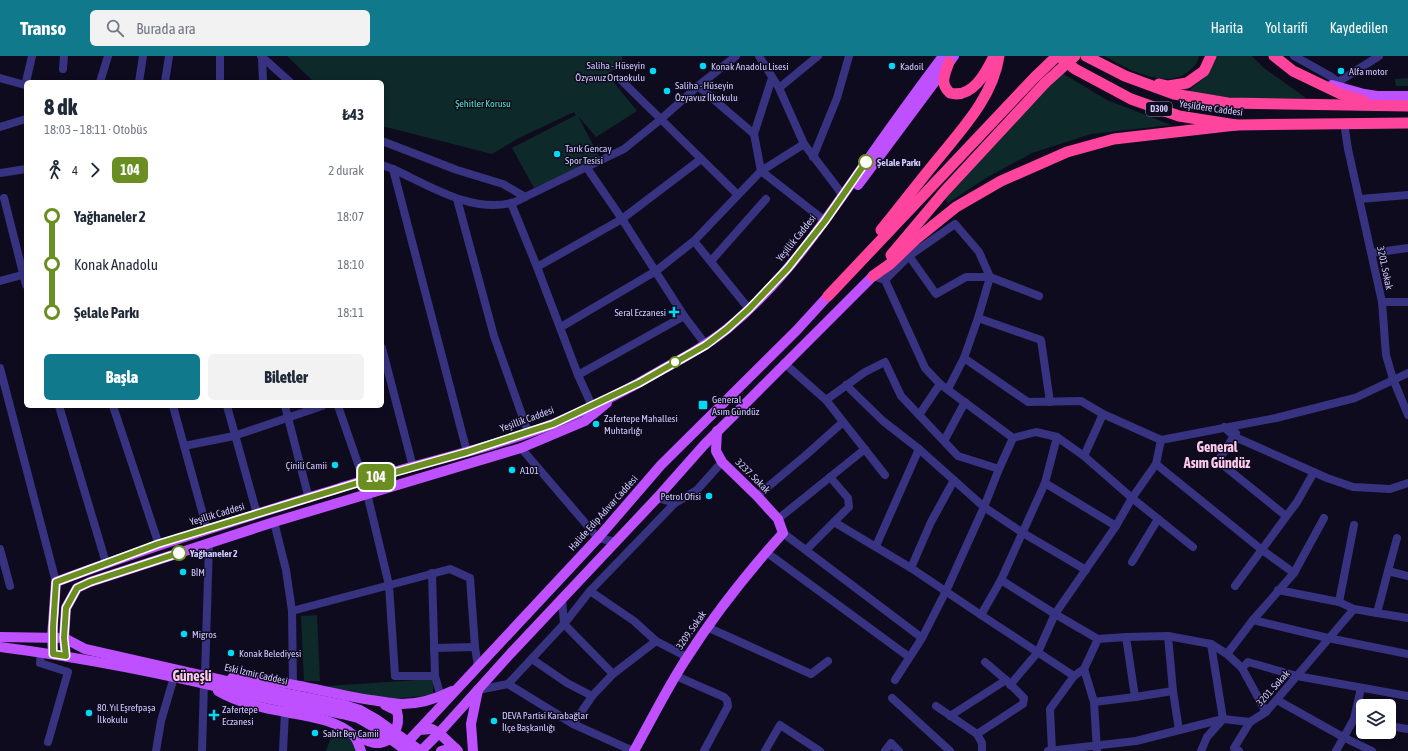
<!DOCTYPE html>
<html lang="tr">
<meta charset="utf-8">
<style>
:root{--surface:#fff;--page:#f2f2f3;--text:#1f2937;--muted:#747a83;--accent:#11798c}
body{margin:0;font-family:"Asap Condensed",sans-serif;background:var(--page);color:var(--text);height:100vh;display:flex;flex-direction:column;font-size:15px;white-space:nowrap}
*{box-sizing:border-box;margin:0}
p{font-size:13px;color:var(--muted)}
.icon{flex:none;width:22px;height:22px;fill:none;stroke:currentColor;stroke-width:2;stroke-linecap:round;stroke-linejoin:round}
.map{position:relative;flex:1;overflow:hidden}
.sheet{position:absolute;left:24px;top:24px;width:360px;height:328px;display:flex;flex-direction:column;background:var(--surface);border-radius:6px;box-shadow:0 2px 6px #0003}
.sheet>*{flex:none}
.badge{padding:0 8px;border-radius:6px;font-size:14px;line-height:26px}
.buttons{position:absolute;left:1356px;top:643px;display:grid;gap:8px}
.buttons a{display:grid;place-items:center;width:40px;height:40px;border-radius:6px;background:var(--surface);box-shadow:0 2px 6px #0003;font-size:20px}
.map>.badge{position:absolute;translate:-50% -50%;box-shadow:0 0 0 2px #fff}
.legs{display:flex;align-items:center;gap:6px;height:44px;padding:0 20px;font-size:13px}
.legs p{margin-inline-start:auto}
.head{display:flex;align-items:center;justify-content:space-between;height:68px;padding:0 20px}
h1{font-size:22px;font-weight:800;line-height:30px}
.button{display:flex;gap:8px;margin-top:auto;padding:8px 20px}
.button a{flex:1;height:46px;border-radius:6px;background:var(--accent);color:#fff;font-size:16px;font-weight:800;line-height:46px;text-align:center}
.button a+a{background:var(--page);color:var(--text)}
ul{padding:0 20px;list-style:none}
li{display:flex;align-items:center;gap:14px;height:48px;font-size:15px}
li i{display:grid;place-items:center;width:6px;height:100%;margin:0 5px;background:currentColor}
li i::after{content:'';width:10px;height:10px;margin:-5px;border:3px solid;border-radius:50%;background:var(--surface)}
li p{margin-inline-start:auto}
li:first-child i{background:linear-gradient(#0000 50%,currentColor 0)}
li:last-child i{background:linear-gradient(currentColor 50%,#0000 0)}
header{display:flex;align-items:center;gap:24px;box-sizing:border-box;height:56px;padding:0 20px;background:var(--accent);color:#fff}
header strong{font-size:19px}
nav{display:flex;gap:22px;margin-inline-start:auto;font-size:14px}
.search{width:280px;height:36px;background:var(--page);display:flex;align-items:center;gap:10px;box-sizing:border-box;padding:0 14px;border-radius:6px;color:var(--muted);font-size:15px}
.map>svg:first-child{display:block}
.green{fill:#0e2929}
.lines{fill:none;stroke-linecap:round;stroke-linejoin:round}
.minor{stroke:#373381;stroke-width:8}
.major{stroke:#bf50ff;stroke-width:10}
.highway{stroke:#ff449d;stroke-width:11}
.major-bridge{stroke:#bf50ff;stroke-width:10}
.highway-bridge{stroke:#ff449d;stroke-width:11}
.line-1-casing{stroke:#fff;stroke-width:9}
.line-1{stroke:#6b8e23;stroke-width:6}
.poi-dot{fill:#00daf4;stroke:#0f0b1f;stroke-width:1.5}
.stop-1-dot{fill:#fff;stroke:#6b8e23;stroke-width:2}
.labels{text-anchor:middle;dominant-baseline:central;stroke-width:3;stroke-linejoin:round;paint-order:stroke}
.shield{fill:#0f0b1f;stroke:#9690bc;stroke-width:1}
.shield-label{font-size:9px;font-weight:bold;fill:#d0c9ff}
.poi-label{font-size:10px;fill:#d0c9ff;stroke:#0f0b1f;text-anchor:start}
.park-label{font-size:10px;fill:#50e5c0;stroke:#0f0b1f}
.street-label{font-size:10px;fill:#d0c9ff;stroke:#0f0b1f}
.stop-label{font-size:10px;font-weight:bold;fill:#d0c9ff;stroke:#0f0b1f;text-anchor:start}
.district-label{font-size:14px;font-weight:bold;fill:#ffcbec;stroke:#0f0b1f}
</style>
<header>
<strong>Transo</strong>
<div class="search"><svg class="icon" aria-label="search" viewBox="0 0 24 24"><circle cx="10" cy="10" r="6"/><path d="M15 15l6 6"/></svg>Burada ara</div>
<nav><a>Harita</a><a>Yol tarifi</a><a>Kaydedilen</a></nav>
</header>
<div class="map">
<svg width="1408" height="695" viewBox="0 0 1408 695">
<rect width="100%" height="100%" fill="#0f0b1f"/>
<g class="green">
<polygon points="287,0 622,0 622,9 607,18 637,55 596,81 578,60 601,104 534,132 512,92 576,59 574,56 519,82 492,98 382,70 382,26 314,26"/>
<path d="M1104,0h95c-2,8 -5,10 -10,15 -23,20 -63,-3 -85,-15z"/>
<polygon points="1214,0 1252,0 1264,12 1306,42 1243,43 1187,36 1204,22"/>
<polygon points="1062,17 1107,44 1171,69 1091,78 1032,97 986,122 948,147 944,141"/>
<polygon points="1408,22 1408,30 1396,30 1395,23"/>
<polygon points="317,559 320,625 304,625 301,560"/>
<polygon points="433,623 433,639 394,643 326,634 327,630"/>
<polygon points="334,673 354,685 356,695 326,695"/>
</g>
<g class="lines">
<g class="minor">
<polyline points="220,0 220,26"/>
<polyline points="261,0 290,26"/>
<polyline points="759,0 779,32 804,88 839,134 842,141"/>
<polyline points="1294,0 1330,20 1338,26"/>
<polyline points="262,2 263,26"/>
<polyline points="63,13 64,0"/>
<polyline points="0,22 25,29"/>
<polyline points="620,23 737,138"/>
<polyline points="26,26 32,0"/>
<polyline points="100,26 108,0"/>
<polyline points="139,26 143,0"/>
<polyline points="165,26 169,0"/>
<polyline points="1332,29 1338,26 1379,0"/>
<polyline points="698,30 754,78 761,115 825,165"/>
<polyline points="779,32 818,0"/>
<polyline points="1344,67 1348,93 1382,246 1386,299 1393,323 1408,359"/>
<polyline points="0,71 26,63"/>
<polyline points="754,78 772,22"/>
<polyline points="382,85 457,114 503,128 525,141"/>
<polyline points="813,101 837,42 849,0"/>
<path d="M382,109l11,4c35,16 78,44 118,34 5,-1 10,-4 14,-6l99,-48 36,-29 38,-34 38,-30"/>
<polyline points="587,112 622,163 684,260 706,289"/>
<polyline points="393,113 467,396"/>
<polyline points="0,117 26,113"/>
<polyline points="4,142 26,229"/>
<polyline points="457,143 494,280 528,376"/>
<polyline points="1360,143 1408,139"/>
<polyline points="511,147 537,211 578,319 592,350"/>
<polyline points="694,185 749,253"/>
<polyline points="1372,197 1408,192"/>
<polyline points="909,200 936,238 966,221 990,221 1039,240"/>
<polyline points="711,205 766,143"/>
<polyline points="537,211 622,163 701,103"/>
<polyline points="873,220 885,224 925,312 940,328 1013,382 1036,376 1057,381 1084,400 1132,442 1193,491"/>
<polyline points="885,224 909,200 955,168 979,196 990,221 978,262 964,302 948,333"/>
<polyline points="0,225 26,218"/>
<polyline points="1382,246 1408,246"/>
<polyline points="978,262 1041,284 1050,346"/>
<polyline points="561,271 656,215 694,185 761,115 804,88"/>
<polyline points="382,292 413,411"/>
<polyline points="964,302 1028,346 1081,345 1103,358 1161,384 1276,362 1355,342 1408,317"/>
<polyline points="784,307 826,344 865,316 885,306 901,340 958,400 999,413"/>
<polyline points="0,312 56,526"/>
<polyline points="578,319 684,260"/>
<polyline points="846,329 883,365 919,393 984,451 1023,477 1086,514"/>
<polyline points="826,344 885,419"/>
<polyline points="59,350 106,507"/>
<polyline points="113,350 159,489"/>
<polyline points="173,350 207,473"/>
<polyline points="227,350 257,458"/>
<polyline points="285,350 309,443"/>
<polyline points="338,350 364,425 389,529 395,620 435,620"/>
<polyline points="919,359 940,328"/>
<polyline points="1224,371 1235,381 1327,422 1353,431 1390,433 1408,427"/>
<polyline points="1236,377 1218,405 1286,460"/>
<polyline points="944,385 965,346"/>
<polyline points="184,390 234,380 322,350"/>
<polyline points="521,392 598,482 616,486"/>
<polyline points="1084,400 1103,358"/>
<polyline points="1156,408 1262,494 1294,517"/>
<polyline points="1045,427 1116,470"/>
<polyline points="757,440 806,399 843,366"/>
<polyline points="675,447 697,434 722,406"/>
<polyline points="778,463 865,393"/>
<polyline points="274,466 286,514 292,555 293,629"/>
<polyline points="834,466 911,512 981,559 1074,620"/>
<polyline points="783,477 922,582"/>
<polyline points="876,490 919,393"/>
<polyline points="0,493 10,530"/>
<polyline points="806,494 849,451 848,442 830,421"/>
<polyline points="766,496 909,601"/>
<polyline points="1132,506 1158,463"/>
<polyline points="911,512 931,466 954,424"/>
<polyline points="1388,515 1397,482"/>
<polyline points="432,517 435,620 441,641"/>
<polyline points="1001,524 1055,558 1098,583"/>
<polyline points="1235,530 1297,446 1314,416"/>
<polyline points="1278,534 1339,546 1354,553"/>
<polyline points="590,535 634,565 656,585 687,601"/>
<polyline points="562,543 564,568 613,618"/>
<polyline points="1339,546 1354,469"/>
<polyline points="292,555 450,513 470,522 475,591 478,611"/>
<polyline points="1377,557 1408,562"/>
<polyline points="981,559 1001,524 1045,427 1057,381"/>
<polyline points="1253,564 1328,582 1408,598"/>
<polyline points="707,571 811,618 828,605"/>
<polyline points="1168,580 1173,635 1179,674"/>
<polyline points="1126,581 1135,641"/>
<polyline points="434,592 475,591"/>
<polyline points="41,596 40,607 68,616 48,686"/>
<polyline points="1227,598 1253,564 1294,517 1324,462"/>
<polyline points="532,603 567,627 592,640"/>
<polyline points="1242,612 1248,606 1297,620 1408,640"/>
<polyline points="1084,613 1094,646 1097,695"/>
<polyline points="205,619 209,488"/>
<polyline points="676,620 724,641 727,644 728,650 704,695"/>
<polyline points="895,624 922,582 946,535 984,451 999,413 1013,382"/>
<polyline points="508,628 573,668 633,695"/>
<polyline points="1010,629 1038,596 1055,558 1116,470 1132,442 1156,408 1161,384"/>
<polyline points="478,634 508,628 564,568 590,535 675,447 657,442"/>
<polyline points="892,642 950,695"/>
<polyline points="1277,644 1343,681 1372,695"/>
<polyline points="1094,646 1135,641 1173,635"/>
<polyline points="936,650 977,678 982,687 982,695"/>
<polyline points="950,660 1006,624"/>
<polyline points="1354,663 1363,665"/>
<polyline points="573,668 593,639 613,618 656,585"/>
<polyline points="1389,670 1408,673"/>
<polyline points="977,678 1023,648 1024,642 1006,624 985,606"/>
<polyline points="156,695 161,665 174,621"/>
<polyline points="202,695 204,627"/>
<polyline points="283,695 285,656"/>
<polyline points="765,695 780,669 820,695"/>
<polyline points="885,695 891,687 899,695"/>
<polyline points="1048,695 1136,685 1223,663 1250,666 1266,656 1354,553 1377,557 1388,515 1408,520"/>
<polyline points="1052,695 1050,653 1074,620 1084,613 1098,583 1126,581 1168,580 1211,588 1227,598 1242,612 1266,656"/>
<polyline points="1201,695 1207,681 1223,663 1211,588"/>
<polyline points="1239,695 1234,692 1250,666"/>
<polyline points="1336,695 1354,663 1361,632"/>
</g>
<g class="major">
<polyline points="1332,29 1364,38 1377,40 1408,40"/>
<polyline points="858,129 954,0"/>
<polyline points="0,581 64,582 85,593 258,632"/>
<path d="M0,591c86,11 171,28 256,49"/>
<path d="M53,598l-1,-17 4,-55c101,-38 204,-69 306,-101 64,-19 129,-33 191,-57 38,-16 75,-34 110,-55 22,-12 44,-24 64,-40 55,-45 97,-106 137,-164 26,-37 52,-73 79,-109"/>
<polyline points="66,600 64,582 66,552 77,532 90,526 274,466 521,392 585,365 607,347"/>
<path d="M232,622c47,0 93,15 139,22 10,1 21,4 31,4 17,0 34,-5 50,-13"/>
<path d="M218,635c20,12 45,17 68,21 23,5 49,7 67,23 4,3 6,11 8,16"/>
<polyline points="419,674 432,673 439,677 456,693"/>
<path d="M354,679c7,3 14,7 21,8 18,1 26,-18 22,-32l-12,-6"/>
<polyline points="402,692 598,482 661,409 797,274 828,240"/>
<polyline points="421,695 439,677 511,597 657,442 704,389 873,220"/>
<polyline points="441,695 448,693 456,693 458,695"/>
<polyline points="473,695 471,668 478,634"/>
<path d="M634,695c18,-32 34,-65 54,-95 28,-44 61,-85 95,-123l-5,-14 -21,-23 -35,-34 -6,-11 1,-20"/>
</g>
<g class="highway">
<polyline points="1059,0 1075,13 1131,43 1179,60 1236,69 1408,67"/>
<polyline points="1086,0 1125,20 1174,38 1228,47 1408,50"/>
<polyline points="1274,0 1293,15 1341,38 1364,45"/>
<path d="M949,6c-4,12 -10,21 1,31 22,6 36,-20 44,-37"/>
<polyline points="1159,28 1168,30 1187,27 1204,15 1211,0"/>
<path d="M881,174c19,-23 37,-47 56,-70 25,-31 56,-63 62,-104"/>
<polyline points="891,199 944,136 1045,27"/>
<polyline points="873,220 890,208 915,184 956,151 1001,125 1067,96 1114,83 1236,69"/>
<polyline points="828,240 1035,21 1057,0"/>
</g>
<g class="major-bridge">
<polyline points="258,632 344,649 360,654 376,663 421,695"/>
<polyline points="256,640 342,658 358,662 372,670 407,695"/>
</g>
<polyline class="highway-bridge" points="1045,27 1075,0"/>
</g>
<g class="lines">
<g class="line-1-casing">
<polyline id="line-1" points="179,497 90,526 77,532 66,552 64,582 66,600 53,598 53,571 56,526 158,488 364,425 467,396 528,376 553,368 639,327 706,289 727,273 749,253 788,212 825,165 866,106"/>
</g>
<use href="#line-1" class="line-1"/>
</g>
<g class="poi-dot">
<circle cx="703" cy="10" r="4"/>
<circle cx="892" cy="10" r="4"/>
<circle cx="653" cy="15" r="4"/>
<circle cx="1341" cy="15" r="4"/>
<circle cx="667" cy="35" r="4"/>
<circle cx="557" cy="98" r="4"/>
<path d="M672 250h4v4h4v4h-4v4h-4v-4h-4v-4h4z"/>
<rect x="698" y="344" width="10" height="10" rx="2"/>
<circle cx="596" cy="368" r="4"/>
<circle cx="335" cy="409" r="4"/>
<circle cx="512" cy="414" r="4"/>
<circle cx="709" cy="440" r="4"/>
<circle cx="183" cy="516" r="4"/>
<circle cx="184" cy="578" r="4"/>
<circle cx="231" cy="597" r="4"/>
<circle cx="89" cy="657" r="4"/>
<path d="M212 653h4v4h4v4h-4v4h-4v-4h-4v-4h4z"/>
<circle cx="494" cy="665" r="4"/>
<circle cx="315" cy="677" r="4"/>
</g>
<g class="stop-1-dot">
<circle cx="866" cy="106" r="7"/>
<circle cx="675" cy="306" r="5"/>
<circle cx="179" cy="497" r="7"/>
</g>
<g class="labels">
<rect class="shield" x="1146" y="46" width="26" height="14" rx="3"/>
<g class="shield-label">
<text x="1159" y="53">D300</text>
</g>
<g class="poi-label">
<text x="645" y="9" text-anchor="end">Saliha - Hüseyin<tspan x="645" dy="12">Özyavuz Ortaokulu</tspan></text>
<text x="711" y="10">Konak Anadolu Lisesi</text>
<text x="900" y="10">Kadoil</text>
<text x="1349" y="15">Alfa motor</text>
<text x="675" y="29">Saliha - Hüseyin<tspan x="675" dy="12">Özyavuz İlkokulu</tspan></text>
<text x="565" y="92">Tarık Gencay<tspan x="565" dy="12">Spor Tesisi</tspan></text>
<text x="666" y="256" text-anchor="end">Seral Eczanesi</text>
<text x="712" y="343">General<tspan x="712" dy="12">Asım Gündüz</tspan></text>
<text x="604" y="362">Zafertepe Mahallesi<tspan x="604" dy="12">Muhtarlığı</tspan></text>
<text x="327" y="409" text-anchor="end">Çinili Camii</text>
<text x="520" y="414">A101</text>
<text x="701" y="440" text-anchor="end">Petrol Ofisi</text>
<text x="191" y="516">BİM</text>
<text x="192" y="578">Migros</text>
<text x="239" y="597">Konak Belediyesi</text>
<text x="97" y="651">80. Yıl Eşrefpaşa<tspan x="97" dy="12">İlkokulu</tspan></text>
<text x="222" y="653">Zafertepe<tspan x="222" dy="12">Eczanesi</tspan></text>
<text x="502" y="659">DEVA Partisi Karabağlar<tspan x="502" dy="12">İlçe Başkanlığı</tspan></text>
<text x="323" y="677">Sabit Bey Camii</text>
</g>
<g class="park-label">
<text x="483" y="47">Şehitler Korusu</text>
</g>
<g class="street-label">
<text transform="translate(1211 52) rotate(8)">Yeşildere Caddesi</text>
<text transform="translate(796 182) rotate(-51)">Yeşillik Caddesi</text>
<text transform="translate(1385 212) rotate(78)">3201. Sokak</text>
<text transform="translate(527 363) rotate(-20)">Yeşillik Caddesi</text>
<text transform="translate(753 420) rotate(45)">3237. Sokak</text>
<text transform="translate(603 457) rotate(-48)">Halide Edip Adıvar Caddesi</text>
<text transform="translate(217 458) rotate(-17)">Yeşillik Caddesi</text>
<text transform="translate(691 574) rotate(-55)">3209. Sokak</text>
<text transform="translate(256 618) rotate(13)">Eski İzmir Caddesi</text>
<text transform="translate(1273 632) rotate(-48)">3201. Sokak</text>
</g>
<g class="stop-label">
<text x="877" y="106">Şelale Parkı</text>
<text x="190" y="497">Yağhaneler 2</text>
</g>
<g class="district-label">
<text x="1217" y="391">General<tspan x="1217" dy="16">Asım Gündüz</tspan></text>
<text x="192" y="620">Güneşli</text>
</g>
</g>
</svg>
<div class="buttons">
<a><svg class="icon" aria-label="layers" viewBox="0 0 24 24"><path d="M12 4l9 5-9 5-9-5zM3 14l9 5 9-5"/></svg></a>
</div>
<b class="badge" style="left:376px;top:421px;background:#6b8e23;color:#fff">104</b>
<section class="sheet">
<div class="head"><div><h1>8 dk</h1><p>18:03 – 18:11 · Otobüs</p></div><b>₺43</b></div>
<div class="legs"><svg class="icon" aria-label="walk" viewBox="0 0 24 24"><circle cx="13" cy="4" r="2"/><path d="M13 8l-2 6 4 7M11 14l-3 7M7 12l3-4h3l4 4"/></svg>4<svg class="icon" aria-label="forward" viewBox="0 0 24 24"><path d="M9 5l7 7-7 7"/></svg><b class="badge" style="background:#6b8e23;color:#fff">104</b><p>2 durak</p></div>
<ul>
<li><i style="color:#6b8e23"></i><b>Yağhaneler 2</b><p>18:07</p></li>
<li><i style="color:#6b8e23"></i><span>Konak Anadolu</span><p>18:10</p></li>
<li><i style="color:#6b8e23"></i><b>Şelale Parkı</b><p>18:11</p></li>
</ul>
<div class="button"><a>Başla</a><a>Biletler</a></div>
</section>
</div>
